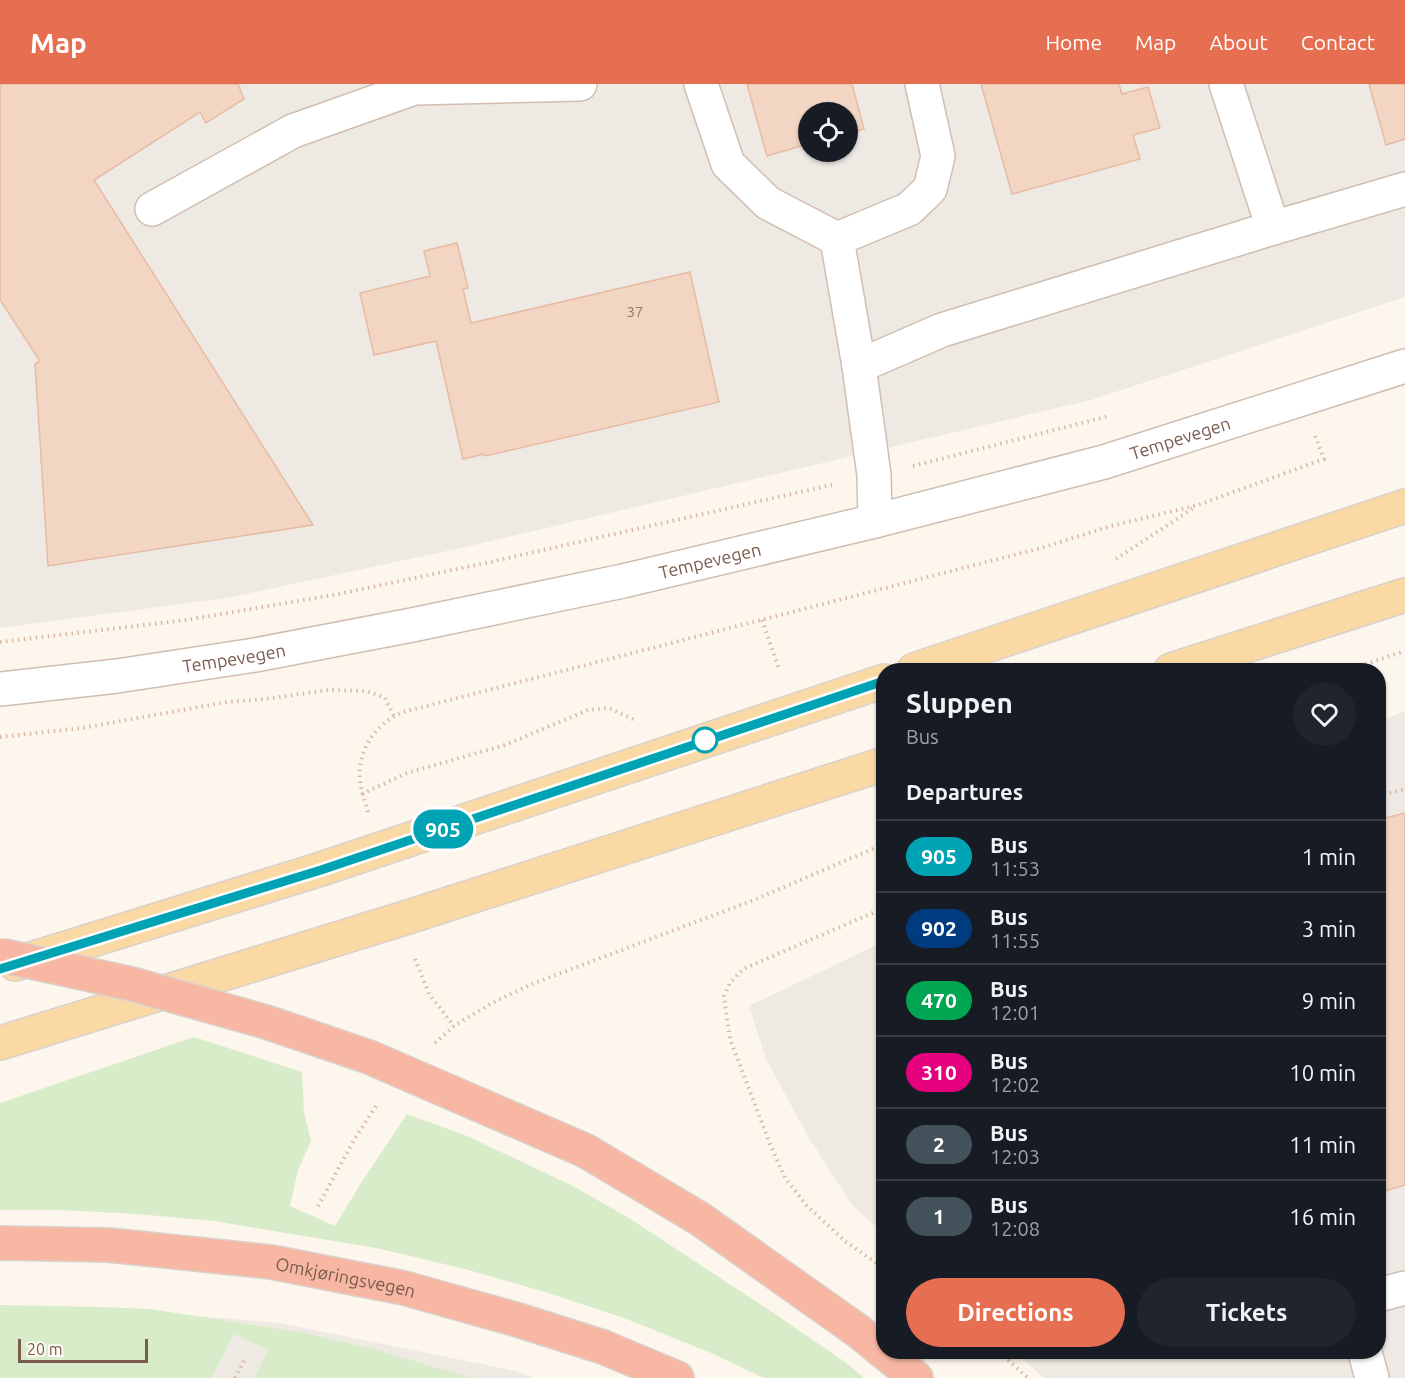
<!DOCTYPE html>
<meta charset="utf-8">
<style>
:root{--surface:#171b24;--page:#20242c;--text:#f1f3f6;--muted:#9ea1a6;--line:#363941;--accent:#e76f51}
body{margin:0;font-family:Ubuntu,sans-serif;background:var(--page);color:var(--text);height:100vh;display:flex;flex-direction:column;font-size:22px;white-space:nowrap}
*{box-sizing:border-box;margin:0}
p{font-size:20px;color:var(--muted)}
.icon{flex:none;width:33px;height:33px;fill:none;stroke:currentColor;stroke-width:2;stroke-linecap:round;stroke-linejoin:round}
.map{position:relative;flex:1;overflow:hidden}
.panel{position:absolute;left:876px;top:579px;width:510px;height:696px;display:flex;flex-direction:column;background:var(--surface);border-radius:24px;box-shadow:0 2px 4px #0004}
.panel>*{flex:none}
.badge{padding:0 12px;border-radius:20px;font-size:21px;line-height:39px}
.tools{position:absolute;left:798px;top:18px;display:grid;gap:12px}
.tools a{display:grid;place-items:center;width:60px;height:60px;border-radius:50%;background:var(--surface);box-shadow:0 2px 4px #0004;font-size:30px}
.scale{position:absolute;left:18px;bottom:15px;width:130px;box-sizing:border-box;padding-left:6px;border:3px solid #7a5c4d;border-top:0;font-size:16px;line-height:21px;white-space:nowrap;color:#7a5c4d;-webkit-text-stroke:4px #fffaf3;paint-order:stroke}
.map>.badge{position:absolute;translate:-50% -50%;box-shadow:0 0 0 3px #fff}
h2{padding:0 30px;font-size:22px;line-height:54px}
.round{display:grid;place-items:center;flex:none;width:63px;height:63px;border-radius:32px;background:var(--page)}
.summary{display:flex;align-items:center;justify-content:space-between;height:102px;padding:0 30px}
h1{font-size:28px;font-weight:700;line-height:45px}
.cta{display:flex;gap:12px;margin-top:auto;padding:12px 30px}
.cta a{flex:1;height:69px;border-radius:36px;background:var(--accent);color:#fff;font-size:24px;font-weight:700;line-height:69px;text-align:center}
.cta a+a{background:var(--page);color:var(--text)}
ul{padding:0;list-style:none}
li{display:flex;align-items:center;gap:18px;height:72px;padding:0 30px;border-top:2px solid var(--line)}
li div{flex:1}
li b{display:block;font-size:22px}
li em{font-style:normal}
li .badge{min-width:66px;font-weight:700;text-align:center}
header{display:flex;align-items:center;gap:36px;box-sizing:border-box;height:84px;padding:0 30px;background:var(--accent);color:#fff}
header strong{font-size:28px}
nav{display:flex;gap:33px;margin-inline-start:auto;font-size:21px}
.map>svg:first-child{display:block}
.industrial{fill:#efe9e4;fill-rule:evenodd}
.green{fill:#d8ecc9}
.building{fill:#f3d5c3;stroke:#e6bba3;stroke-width:1.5}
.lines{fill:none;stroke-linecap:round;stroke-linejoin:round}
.minor-casing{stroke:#d1beb0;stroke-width:36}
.major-casing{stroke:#dad1cd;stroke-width:36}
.highway-casing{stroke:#dad1cd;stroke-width:36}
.path{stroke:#d9b8a5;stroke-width:4;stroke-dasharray:1.5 4.5;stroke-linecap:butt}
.minor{stroke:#fff;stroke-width:33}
.major{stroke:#fbd9a5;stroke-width:33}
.highway{stroke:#f7b7a3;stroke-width:33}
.highway-bridge-casing{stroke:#dad1cd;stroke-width:36;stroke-linecap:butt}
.highway-bridge{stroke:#f7b7a3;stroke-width:33}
.line-casing{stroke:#fff;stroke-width:14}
.line{stroke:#00a3b4;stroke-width:9}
.stop-dot{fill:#fff;stroke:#00a3b4;stroke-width:3}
.labels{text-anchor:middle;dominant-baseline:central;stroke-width:5;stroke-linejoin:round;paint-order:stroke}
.number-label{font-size:15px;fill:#987a6a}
.street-label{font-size:18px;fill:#7a5c4d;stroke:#fffaf3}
</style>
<header>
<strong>Map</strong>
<nav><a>Home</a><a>Map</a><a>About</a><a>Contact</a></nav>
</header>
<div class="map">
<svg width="1405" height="1294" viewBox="0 0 1405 1294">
<rect width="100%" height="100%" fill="#fdf6ec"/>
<g class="industrial">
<path d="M0,0h1405v213l-314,103 -630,148 -234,50 -227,30zM808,28h40v40h-40z"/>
<polygon points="1405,627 1405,1294 1044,1294 1014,1268 1378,1268 1378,638"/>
<polygon points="883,858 883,1149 852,1121 806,1049 766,975 749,922"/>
<polygon points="0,1227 135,1227 279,1239 516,1287 534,1294 0,1294"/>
</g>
<g class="green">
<polygon points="194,953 302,988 304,1029 311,1057 298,1086 290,1122 335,1142 361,1099 407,1030 467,1052 573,1102 629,1134 775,1230 845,1278 864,1294 764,1294 711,1269 624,1234 545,1208 465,1185 376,1164 214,1137 137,1130 59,1126 0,1126 0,1019"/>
<polygon points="0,1221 101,1223 149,1225 255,1241 305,1249 377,1266 470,1294 254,1294 268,1266 234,1250 211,1294 0,1294"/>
</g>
<g class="building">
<polygon points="2,0 238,0 244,15 206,39 200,28 94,96 313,441 48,482 35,280 40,277 0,216 0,1"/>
<polygon points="747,0 852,0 864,45 848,49 848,28 808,28 808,60 767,72"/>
<polygon points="981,0 1119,0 1122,10 1148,3 1160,44 1133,51 1140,75 1012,110"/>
<polygon points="1369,0 1405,0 1405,55 1386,61"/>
<polygon points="457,159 468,204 463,205 471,239 690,188 719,318 485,372 484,370 463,375 436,257 374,271 360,209 430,192 424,167"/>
<polygon points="1405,729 1405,1101 1378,1109 1378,736"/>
</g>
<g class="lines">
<g class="minor-casing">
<g id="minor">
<polyline points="701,0 728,80 768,119 837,155 909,125 930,105 938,72 922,0"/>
<polyline points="1226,0 1273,144"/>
<polyline points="152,125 293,47 414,4 580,0"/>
<polyline points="837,155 859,282 874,391 875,437"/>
<polyline points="859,282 942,246 1273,144 1405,105"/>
<path id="s1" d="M0,605l117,-13 138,-21 157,-30 211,-44 252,-60 229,-59 301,-96"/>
<polyline points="1378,1211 1405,1204"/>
<polyline points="1365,1268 1372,1294"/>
</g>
</g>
<g class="major-casing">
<g id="major">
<polyline points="914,586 1405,422"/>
<polyline points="1171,586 1405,511"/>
<polyline points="15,880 321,785 884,597"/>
<polyline points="0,959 408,833 884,680"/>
</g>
</g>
<g class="highway-casing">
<g id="highway">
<polyline points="586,1067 700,1135 858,1247 916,1294"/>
<path id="s2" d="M0,1159l108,2 163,17 133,26 114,32 85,27 74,31"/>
</g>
</g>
<g class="path">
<polyline points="913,382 1109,332"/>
<polyline points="1116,475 1195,423"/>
<polyline points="762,536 779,585"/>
<polyline points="0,558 186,536 339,510 490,478 836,400"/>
<polyline points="1348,586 1405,567"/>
<polyline points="0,653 82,644 227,618 266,615 328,606 367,607 385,614 394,632"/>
<polyline points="362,710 407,689 505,661 588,626 609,624 637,637"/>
<polyline points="1378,712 1405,705"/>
<path d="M368,728c-3,-11 -7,-21 -8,-32 -3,-30 16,-57 43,-68l638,-164 70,-22 87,-21 126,-46 -9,-23"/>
<polyline points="884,824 743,885 730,899 724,912 730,955 770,1060 785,1094 807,1122 846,1158 884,1184"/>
<polyline points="415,875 429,910 454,942"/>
<polyline points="435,959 454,942 492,919 532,900 754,816 884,760"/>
<polyline points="318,1122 354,1056 378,1019"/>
<polyline points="999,1268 1028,1294"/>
<polyline points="235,1294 245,1275"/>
</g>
<use href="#minor" class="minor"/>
<use href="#major" class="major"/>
<use href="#highway" class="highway"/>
<g class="highway-bridge-casing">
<polyline id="highway-bridge" points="0,871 132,900 266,938 369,973 586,1067"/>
</g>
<use href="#highway-bridge" class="highway-bridge"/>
</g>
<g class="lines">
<g class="line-casing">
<polyline id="line" points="0,885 321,786 884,597"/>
</g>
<use href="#line" class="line"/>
</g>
<circle class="stop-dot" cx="705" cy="656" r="12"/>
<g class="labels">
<g class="number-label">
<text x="635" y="227">37</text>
</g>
<g class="street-label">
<text stroke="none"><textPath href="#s1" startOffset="1208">Tempevegen</textPath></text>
<text stroke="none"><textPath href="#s1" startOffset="722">Tempevegen</textPath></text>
<text stroke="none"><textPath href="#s1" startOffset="236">Tempevegen</textPath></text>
<text stroke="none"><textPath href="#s2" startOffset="348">Omkjøringsvegen</textPath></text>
</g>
</g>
</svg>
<div class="tools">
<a><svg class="icon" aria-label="locate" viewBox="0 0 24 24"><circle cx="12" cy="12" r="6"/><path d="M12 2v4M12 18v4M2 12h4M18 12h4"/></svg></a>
</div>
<div class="scale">20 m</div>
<b class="badge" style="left:443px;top:745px;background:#00a3b4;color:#fff">905</b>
<section class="panel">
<div class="summary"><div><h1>Sluppen</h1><p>Bus</p></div><a class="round"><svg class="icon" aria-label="heart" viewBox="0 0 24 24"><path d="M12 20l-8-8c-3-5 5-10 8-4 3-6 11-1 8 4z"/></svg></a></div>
<h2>Departures</h2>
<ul>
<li><span class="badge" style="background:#00a3b4;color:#fff">905</span><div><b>Bus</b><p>11:53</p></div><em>1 min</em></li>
<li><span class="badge" style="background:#003b80;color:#fff">902</span><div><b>Bus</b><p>11:55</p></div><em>3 min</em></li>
<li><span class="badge" style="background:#00a651;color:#fff">470</span><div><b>Bus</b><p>12:01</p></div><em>9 min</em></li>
<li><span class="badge" style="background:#e6007e;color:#fff">310</span><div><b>Bus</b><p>12:02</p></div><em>10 min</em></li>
<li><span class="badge" style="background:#43525a;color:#fff">2</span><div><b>Bus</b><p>12:03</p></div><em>11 min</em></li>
<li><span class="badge" style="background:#43525a;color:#fff">1</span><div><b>Bus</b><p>12:08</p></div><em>16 min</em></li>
</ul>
<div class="cta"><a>Directions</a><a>Tickets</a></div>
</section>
</div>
